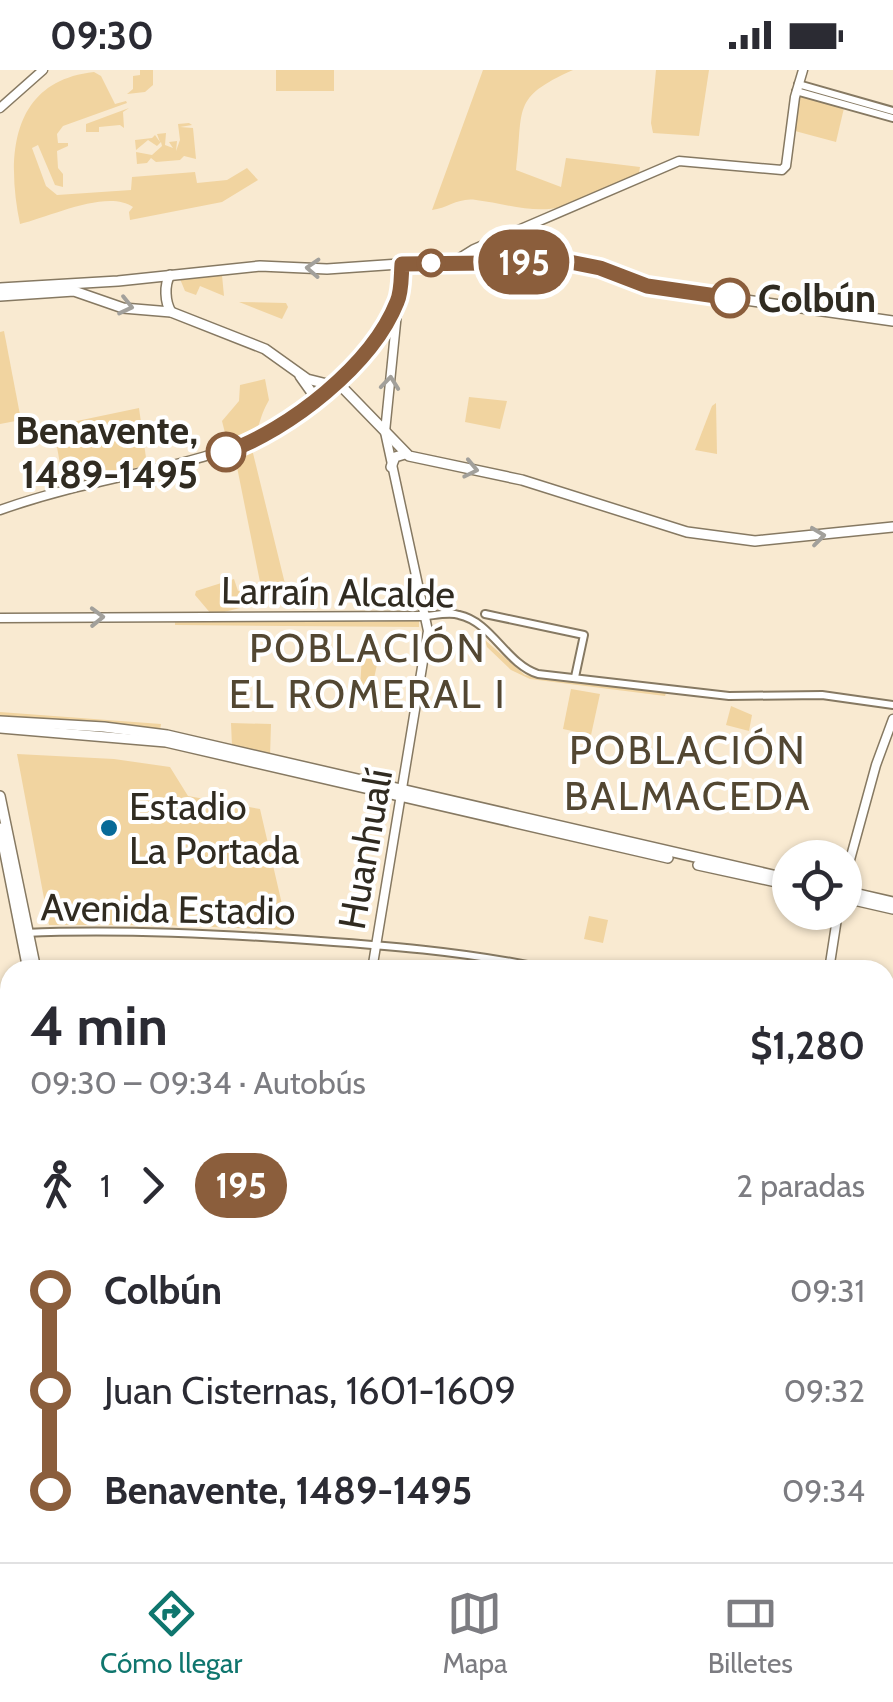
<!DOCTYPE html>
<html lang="es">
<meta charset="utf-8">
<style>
:root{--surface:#fff;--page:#f7f7f7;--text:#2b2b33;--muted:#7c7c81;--line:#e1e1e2;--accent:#0f766e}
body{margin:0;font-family:Cabin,sans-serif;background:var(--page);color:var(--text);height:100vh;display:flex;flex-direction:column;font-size:38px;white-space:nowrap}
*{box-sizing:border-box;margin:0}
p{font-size:32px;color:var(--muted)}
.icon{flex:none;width:55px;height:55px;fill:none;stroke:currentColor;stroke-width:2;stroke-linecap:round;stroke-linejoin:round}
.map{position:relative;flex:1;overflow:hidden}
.sheet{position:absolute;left:0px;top:890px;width:895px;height:602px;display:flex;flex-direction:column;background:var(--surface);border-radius:30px 30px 0 0;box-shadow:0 2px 8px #0004}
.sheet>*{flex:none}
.badge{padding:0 20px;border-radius:32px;font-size:35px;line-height:65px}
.tools{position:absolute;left:772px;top:770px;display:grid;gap:20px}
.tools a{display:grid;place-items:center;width:90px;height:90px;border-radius:50%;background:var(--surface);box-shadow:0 2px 8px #0004;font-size:50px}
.map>.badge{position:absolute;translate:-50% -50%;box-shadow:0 0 0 5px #fff}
.legs{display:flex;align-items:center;gap:15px;height:110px;padding:0 30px;font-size:32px}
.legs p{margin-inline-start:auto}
.summary{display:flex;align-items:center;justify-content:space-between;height:170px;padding:0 30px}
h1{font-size:55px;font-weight:700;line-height:75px}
ul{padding:0 30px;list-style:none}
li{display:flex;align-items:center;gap:35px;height:100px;font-size:38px}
li i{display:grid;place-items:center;width:15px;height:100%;margin:0 12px;background:currentColor}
li i::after{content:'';width:25px;height:25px;margin:-12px;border:8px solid;border-radius:50%;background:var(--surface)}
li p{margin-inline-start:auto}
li:first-child i{background:linear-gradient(#0000 50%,currentColor 0)}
li:last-child i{background:linear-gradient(currentColor 50%,#0000 0)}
.status{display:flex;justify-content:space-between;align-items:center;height:70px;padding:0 50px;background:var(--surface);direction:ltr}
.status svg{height:28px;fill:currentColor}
.tabs{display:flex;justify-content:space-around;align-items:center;height:140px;border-top:2px solid var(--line);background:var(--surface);font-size:28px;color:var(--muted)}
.tabs a{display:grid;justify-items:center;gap:5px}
.tabs .on{color:var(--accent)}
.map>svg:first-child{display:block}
.green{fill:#f1d4a0}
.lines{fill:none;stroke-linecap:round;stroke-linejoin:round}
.stream{stroke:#4ea5d9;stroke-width:2.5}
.tertiary-casing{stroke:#867962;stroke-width:10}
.secondary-casing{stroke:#867962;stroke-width:11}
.primary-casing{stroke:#867962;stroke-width:12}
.trunk-casing{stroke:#867962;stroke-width:14}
.tertiary{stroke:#fff;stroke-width:6}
.secondary{stroke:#fff;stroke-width:8}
.primary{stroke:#fff;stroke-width:9}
.trunk{stroke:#fff;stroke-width:10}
.rail-casing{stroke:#7a7262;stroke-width:6}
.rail{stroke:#fff;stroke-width:2.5;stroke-dasharray:8;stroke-linecap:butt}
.oneway{stroke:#a2a09b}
.line-1-casing{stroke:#fff;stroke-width:22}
.line-1{stroke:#8b5e3c;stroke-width:15}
.stop-1-dot{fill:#fff;stroke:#8b5e3c;stroke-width:5}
.poi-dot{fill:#076a98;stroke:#fff;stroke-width:4}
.labels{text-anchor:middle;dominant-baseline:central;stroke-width:8;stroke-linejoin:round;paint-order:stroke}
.stop-label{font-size:38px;font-weight:bold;fill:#302b21;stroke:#fff;text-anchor:start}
.street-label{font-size:38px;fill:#302b21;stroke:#fff}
.poi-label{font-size:38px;fill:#302b21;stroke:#fff;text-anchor:start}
.neighbourhood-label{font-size:40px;letter-spacing:2.5px;fill:#534732;stroke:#fff}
</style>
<div class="status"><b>09:30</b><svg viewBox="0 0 49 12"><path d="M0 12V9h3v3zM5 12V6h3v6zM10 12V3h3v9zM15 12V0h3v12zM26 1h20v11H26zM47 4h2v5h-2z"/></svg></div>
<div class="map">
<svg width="893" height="1492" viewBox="0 0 893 1492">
<rect width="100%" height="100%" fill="#f9ead1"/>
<g class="green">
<polygon points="140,0 153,0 153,15 145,22 127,24 133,19 133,6 140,5"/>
<rect x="276" y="0" width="58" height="21"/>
<path d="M483,0h90c-63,28 -49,39 -57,100l45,17 5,-29 74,9 -1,6c-25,11 -52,28 -78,34 -27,7 -59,-4 -85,-7 -17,-3 -28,8 -44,10z"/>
<polygon points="656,0 709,0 699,66 653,63 651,53"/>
<path d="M94,2l7,4 14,28 11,-3 1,2 -64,23 -6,8 1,9h10v3l-11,5 1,17 5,6v13l-8,-2 -17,-40 -6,3 14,38 11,9 74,-5 1,-13 63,-5 2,11 30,-3 20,-12 11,12 -36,22 -92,18 -1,-8 4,-5c-26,-18 -83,10 -113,17 -14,-68 -9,-143 74,-152z"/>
<polygon points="799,25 844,38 836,72 795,61"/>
<polygon points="129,38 123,42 124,58 120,55 99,57 99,62 86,62 86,54"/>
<polygon points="189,53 192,55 180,57 193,58 196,89 184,86 180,90 156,92 151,88 147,93 137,94 136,82 152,85 162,76 161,72 157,76 148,70 136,80 135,70 152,68 155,65 160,72 157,64 166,63 165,75 173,78 169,72 177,71 176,81 180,70 178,54"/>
<polygon points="222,205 224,226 200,216 196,225 185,221 180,209"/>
<polygon points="239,232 286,233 288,237 282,249"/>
<polygon points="4,261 21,350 0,354 0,262"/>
<path d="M265,309l4,21c-17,30 -2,34 -40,49l-7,-28 17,-20 1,-16z"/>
<polygon points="469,327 507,331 500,359 465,352"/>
<polygon points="716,333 717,384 695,380 712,336"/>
<polygon points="139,338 147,395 64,415 53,356"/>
<polygon points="251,375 288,526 212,545 195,525 196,521 234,509 238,521 260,512 234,382"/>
<polygon points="339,549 365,552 419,550 419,557 175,555 175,551"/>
<polygon points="485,570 525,605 666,623 665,626 530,609 511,600 487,577"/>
<polygon points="362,586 376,586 378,590 371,622 360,618"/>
<polygon points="571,619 600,624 591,665 563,659"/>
<polygon points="731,636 752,645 749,661 726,655"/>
<polygon points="0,642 161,654 160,661 0,646"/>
<polygon points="231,653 271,654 270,686 232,676"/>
<polygon points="17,684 114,689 170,697 188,726 260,739 284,843 283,860 164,855 49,855"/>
<polygon points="589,846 608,850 603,873 584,869"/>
<rect x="413" y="1483" width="62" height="9"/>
<rect x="556" y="1483" width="93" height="9"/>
</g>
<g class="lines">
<polyline class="stream" points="758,1492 758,1482"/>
<g class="tertiary-casing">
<g id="tertiary">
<polyline points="798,14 893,41"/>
<polyline points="796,21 893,48"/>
<polyline points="485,544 584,565 575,607"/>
<path d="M426,546c10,-1 24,-4 33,-1 33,7 47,49 79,59l191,22 93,-1 71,10"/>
<path d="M25,863c89,-4 179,0 268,6 87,6 174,12 258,31"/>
<polyline points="885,1404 893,1408"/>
</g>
</g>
<g class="secondary-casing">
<g id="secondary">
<polyline points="0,38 43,0"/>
<polyline points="453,192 474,179 679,91 782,100 786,96 795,27 803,0"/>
<path d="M0,440c170,-60 287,-28 396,-206"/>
<polyline points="0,548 426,546"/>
<polyline points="845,808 876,695 893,649"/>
<polyline points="372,900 428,561 385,362 402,193"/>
<polyline points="829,900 838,842"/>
<polyline points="0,996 10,995"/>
</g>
</g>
<g class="primary-casing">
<g id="primary">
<path d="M170,205c-6,10 -5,27 1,37"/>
<polyline points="0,218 118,211 260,196 327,199 414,193 570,192 600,197 647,216 893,251"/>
<polyline points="0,226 74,221 123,238 171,242 265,279 307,309 343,318 409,386 522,410 687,462 755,471 893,457"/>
<polyline points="300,306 317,330"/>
<polyline points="391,397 395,387 405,384"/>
<polyline points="0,651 104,657 167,665 790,809"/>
<polyline points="0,658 166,672 668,788"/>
<polyline points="0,726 36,900"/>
<polyline points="0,758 28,900"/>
<polyline points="698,795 790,815"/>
<polyline points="845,821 893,832"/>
<polyline points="845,828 893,839"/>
<polyline points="0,1004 10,1003"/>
</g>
</g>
<g class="trunk-casing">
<g id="trunk">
<polyline points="0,1194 10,1198"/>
<polyline points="0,1219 10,1221"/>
<polyline points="885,1418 893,1421"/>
<polyline points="885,1436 893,1440"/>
</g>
</g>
<use href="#tertiary" class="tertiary"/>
<use href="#secondary" class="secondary"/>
<use href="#primary" class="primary"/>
<use href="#trunk" class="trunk"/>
<g class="rail-casing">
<g id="rail">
<polyline points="0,1230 10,1232"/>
<polyline points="885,1447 893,1451"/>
</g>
</g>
<use href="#rail" class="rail"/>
</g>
<defs><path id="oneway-chevron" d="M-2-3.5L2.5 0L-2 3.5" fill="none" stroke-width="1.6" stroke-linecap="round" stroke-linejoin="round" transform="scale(2.5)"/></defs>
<g class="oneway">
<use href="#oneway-chevron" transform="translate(313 198) rotate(-177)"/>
<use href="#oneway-chevron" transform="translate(126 236) rotate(13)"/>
<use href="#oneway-chevron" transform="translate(390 313) rotate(-84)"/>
<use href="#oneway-chevron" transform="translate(471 399) rotate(12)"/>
<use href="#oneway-chevron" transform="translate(818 466) rotate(-7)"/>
<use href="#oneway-chevron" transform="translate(97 547) rotate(-1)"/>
</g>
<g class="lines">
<g class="line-1-casing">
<path id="line-1" d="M226,382c63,-22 146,-87 171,-150 5,-11 4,-27 5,-38l168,-2 30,6 47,18 83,12"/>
</g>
<use href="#line-1" class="line-1"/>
</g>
<g class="stop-1-dot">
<circle cx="431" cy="193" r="12"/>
<circle cx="730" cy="228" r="18"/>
<circle cx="226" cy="382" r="18"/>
</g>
<circle class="poi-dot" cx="109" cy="758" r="10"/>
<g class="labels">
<g class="stop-label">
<text x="758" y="228">Colbún</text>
<text x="198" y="360" text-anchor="end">Benavente,<tspan x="198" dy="44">1489-1495</tspan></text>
</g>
<g class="street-label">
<text transform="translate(338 522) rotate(1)">Larraín Alcalde</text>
<text transform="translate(365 779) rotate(-80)">Huanhualí</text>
<text transform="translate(168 839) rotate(1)">Avenida Estadio</text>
</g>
<g class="poi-label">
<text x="129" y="736">Estadio<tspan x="129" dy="44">La Portada</tspan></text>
</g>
<g class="neighbourhood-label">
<text x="368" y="577">POBLACIÓN<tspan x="368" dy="46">EL ROMERAL I</tspan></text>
<text x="688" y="679">POBLACIÓN<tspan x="688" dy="46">BALMACEDA</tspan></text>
</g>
</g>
</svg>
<div class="tools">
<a><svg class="icon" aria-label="locate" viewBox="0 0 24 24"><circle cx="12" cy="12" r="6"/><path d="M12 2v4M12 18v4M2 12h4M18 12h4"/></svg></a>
</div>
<b class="badge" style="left:524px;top:192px;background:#8b5e3c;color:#fff">195</b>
<section class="sheet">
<div class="summary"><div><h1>4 min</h1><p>09:30 – 09:34 · Autobús</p></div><b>$1,280</b></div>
<div class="legs"><svg class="icon" aria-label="walk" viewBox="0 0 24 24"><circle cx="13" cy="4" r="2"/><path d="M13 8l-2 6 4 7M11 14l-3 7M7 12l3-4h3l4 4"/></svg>1<svg class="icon" aria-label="forward" viewBox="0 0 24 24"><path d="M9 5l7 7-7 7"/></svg><b class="badge" style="background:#8b5e3c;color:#fff">195</b><p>2 paradas</p></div>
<ul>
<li><i style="color:#8b5e3c"></i><b>Colbún</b><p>09:31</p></li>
<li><i style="color:#8b5e3c"></i><span>Juan Cisternas, 1601-1609</span><p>09:32</p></li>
<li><i style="color:#8b5e3c"></i><b>Benavente, 1489-1495</b><p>09:34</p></li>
</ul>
</section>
</div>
<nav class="tabs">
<a class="on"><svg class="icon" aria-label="directions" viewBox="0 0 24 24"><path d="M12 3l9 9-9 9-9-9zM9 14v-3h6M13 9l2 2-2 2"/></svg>Cómo llegar</a>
<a><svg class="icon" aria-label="map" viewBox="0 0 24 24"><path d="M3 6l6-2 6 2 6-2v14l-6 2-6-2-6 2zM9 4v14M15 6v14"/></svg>Mapa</a>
<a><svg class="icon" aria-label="tickets" viewBox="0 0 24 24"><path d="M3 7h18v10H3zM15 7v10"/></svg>Billetes</a>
</nav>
